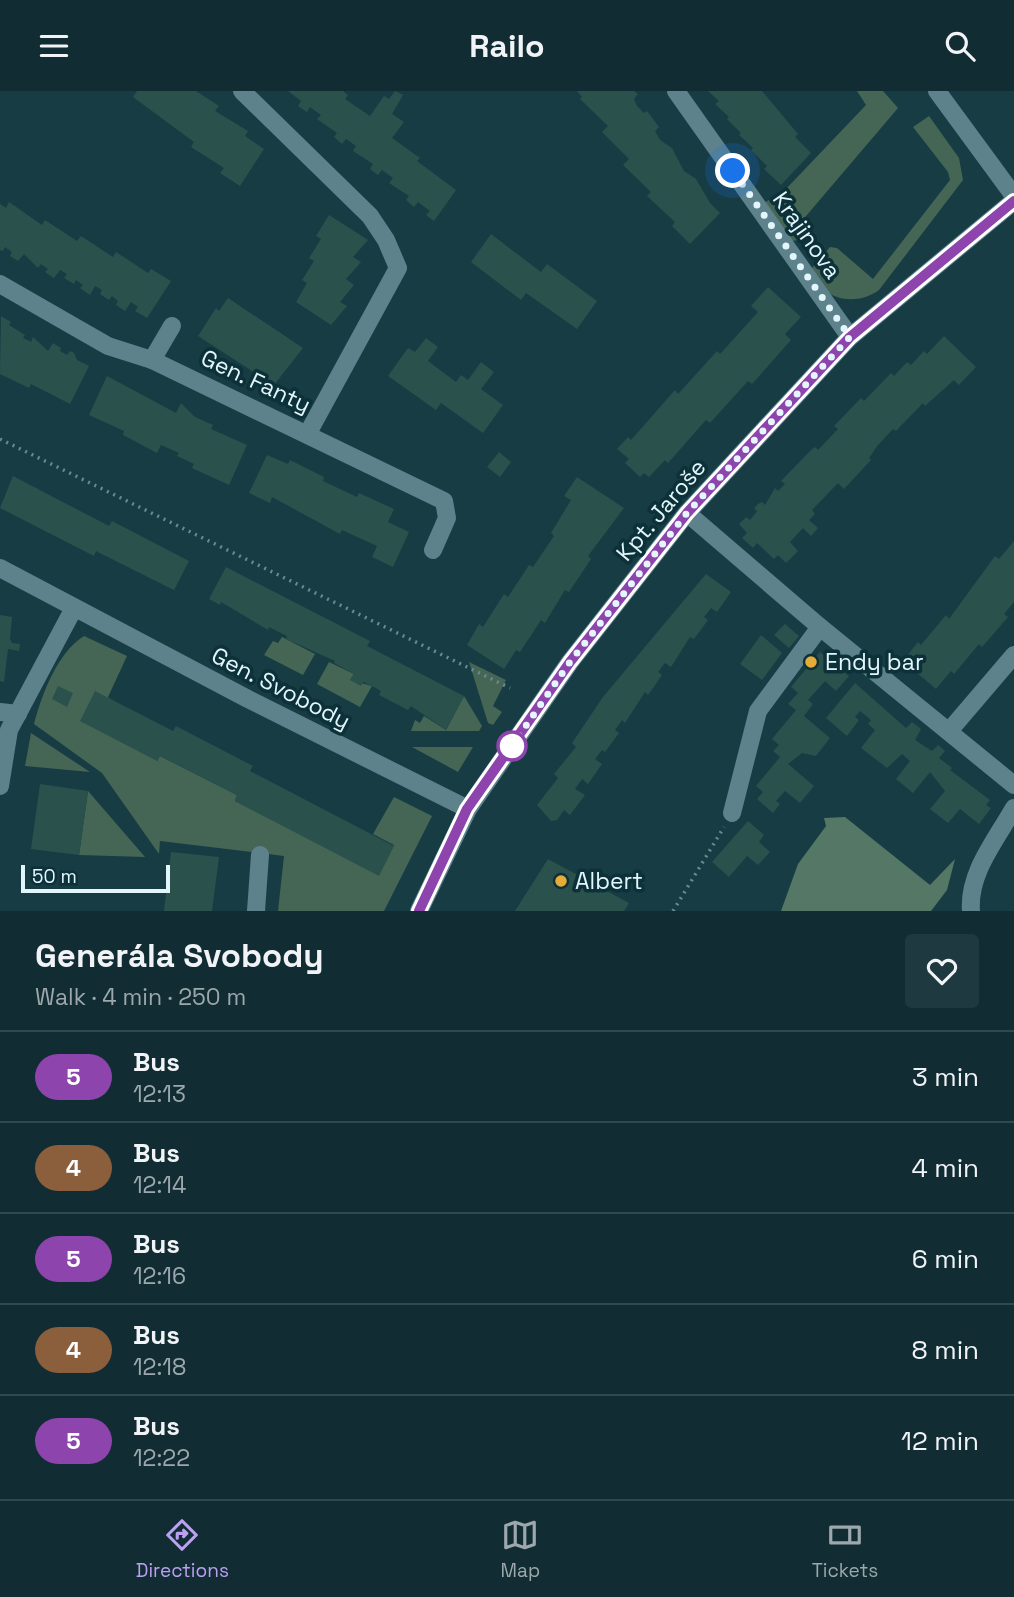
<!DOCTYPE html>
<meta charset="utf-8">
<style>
:root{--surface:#112d33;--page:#1e393f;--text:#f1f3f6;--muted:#9ca8ac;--line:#30494e;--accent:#bca0f2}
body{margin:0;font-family:"Space Grotesk",sans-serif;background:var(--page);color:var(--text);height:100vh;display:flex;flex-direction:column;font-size:26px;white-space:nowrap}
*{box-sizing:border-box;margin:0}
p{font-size:23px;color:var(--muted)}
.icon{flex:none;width:38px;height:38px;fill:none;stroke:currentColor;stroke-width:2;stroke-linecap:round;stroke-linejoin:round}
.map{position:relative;height:820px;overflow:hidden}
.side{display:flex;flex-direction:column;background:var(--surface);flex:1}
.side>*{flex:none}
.badge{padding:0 14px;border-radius:23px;font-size:24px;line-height:46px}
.scale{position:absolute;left:21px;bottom:18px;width:149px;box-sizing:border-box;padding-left:7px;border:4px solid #e3f6fc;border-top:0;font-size:19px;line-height:24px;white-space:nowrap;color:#e3f6fc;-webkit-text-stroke:5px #0c3139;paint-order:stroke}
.you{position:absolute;width:35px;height:35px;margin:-18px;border:5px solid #fff;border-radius:50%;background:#1a73e8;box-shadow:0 0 0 10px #1a73e833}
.map>.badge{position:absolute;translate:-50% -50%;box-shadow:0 0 0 4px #fff}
.round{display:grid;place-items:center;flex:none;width:74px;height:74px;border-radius:7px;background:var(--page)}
.head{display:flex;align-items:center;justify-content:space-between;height:119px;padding:0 35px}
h1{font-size:33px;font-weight:700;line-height:52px}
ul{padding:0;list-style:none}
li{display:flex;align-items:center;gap:21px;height:91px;padding:0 35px;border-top:2px solid var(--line)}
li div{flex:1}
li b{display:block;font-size:26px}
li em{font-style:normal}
li .badge{min-width:77px;font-weight:700;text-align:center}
header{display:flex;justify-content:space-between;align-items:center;height:91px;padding:0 35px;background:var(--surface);font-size:32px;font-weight:700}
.menu{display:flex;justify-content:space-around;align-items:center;height:98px;border-top:2px solid var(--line);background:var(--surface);font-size:19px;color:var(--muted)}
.menu a{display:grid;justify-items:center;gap:4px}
.menu .current{color:var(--accent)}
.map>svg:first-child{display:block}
.green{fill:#456655}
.forest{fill:#557866}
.building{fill:#2b514d}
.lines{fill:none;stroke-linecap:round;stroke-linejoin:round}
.path{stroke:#6b8990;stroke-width:3.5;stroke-dasharray:2 5;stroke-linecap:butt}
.minor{stroke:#5d828c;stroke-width:18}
.line-casing{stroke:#fff;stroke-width:16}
.line{stroke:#8e44ad;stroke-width:10}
.walk{stroke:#e3f6fc;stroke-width:7;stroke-dasharray:0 12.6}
.poi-dot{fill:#e7ac37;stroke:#0c3139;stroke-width:2.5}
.stop-dot{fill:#fff;stroke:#8e44ad;stroke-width:3.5}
.labels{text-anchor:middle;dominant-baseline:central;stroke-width:7;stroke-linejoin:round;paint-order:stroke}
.street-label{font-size:23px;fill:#e3f6fc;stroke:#0c3139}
.poi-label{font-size:23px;fill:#e3f6fc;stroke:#0c3139;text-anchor:start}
</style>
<header><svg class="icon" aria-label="menu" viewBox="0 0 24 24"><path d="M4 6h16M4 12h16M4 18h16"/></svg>Railo<svg class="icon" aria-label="search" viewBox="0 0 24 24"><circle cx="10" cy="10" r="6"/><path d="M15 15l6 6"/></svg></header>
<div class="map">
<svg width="1014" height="820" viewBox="0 0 1014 820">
<rect width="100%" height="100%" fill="#173c44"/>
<g class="green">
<polygon points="857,0 883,0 898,17 795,138 799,149 791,150 764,112 786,98 866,14"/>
<path d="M929,25l30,42 4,22 -84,110c-23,17 -60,11 -67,-22l18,-21 7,1 36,31 77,-99 -2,-8 -35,-45z"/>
<path d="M84,545l43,20 -19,41 49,64 3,-5 77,39 -2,6 144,73 15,-29 -21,-11 21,-37 38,19 -48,95h-106l6,-55 -124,-15 -1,13 -57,-81 -68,-49c8,-30 23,-71 50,-88z"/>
<polygon points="282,546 315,563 303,584 264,564 273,550 278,552"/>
<polygon points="329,571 354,583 350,589 372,595 360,616 317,593"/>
<polygon points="469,571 506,589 493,615 502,621 493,634 488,632"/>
<polygon points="464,605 482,635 479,640 411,640 415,629 420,632 424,625 446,639"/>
<polygon points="31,642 90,681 25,675"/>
<polygon points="412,656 473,656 458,681"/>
<polygon points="88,700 145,766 79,764"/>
</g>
<polygon class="forest" points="845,726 930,794 955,768 947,799 931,820 781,820 798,773 826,735 824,727"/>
<g class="building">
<polygon points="137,0 196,0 219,15 215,20 248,40 245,45 264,58 240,95 220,82 224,77 191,56 194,51 133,6"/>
<polygon points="288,0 343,0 348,4 345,8 370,25 384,5 389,8 395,0 403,4 392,23 404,31 392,47 420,67 417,70 456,99 434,130 426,124 430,120 418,111 414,116 406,109 409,105 389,92 393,87 382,79 378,84 370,78 373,73 353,60 356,55 346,48 342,53 334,46 337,42 317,28 321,24 310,16 307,21 298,15 301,10"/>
<polygon points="577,0 634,0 638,3 634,8 637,15 644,22 647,20 659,36 655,40 660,49 672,57 684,80 696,88 710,112 720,122 690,153 672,135 675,131 647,105 651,101 623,74 629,68 602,41 608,35 580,8 582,6"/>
<polygon points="708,0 762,0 798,43 795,46 811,62 781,94 764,78 767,75 751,59 753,57 739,44 741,42 727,28 729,26 715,13 719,10"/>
<polygon points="9,111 42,134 45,129 77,150 81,145 113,166 116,161 148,182 151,178 171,190 147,227 135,220 138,216 131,211 125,220 116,214 118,210 112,205 109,209 100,203 102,199 95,195 90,204 80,197 83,194 76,189 74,193 64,187 67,183 60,179 54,187 45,181 48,178 41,173 38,177 24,163 18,170 10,165 12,161 5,156 3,160 0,159 0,113 6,117"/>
<polygon points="329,124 368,149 353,166 361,171 346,188 354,194 340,211 347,215 331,234 296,211 307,192 302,189 314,170 309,167 321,148 316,145"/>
<polygon points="491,143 541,181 547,173 597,210 577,238 526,202 521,209 471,171"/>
<polygon points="768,196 801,226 785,243 791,249 752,293 748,290 710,332 706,329 668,372 665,369 649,386 644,382 640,386 625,372 629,368 617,358 628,346 631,349 675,299 678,303 717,260 720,263 758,221 751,215"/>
<polygon points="228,207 303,257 274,294 198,245 216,217 219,220"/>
<polygon points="1,225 11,231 9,234 25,244 23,247 31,251 33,246 48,260 53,252 61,257 60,260 67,264 70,260 74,262 77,269 89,275 70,313 31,293 29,297 0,283"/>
<polygon points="944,245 976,276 959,294 954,289 925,315 923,312 896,340 893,338 878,354 869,367 871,369 844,398 838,392 812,419 815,423 809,429 818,437 811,445 803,437 790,451 798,460 786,472 778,464 774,468 757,452 753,457 742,447 747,442 739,433 746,426 750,429 757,420 754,417 758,413 762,411 765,414 775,397 778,400 785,393 781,390 811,359 815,356 818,359 838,338 834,335 861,307 864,310 891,282 894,285 907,271 911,274 924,260 927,263"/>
<polygon points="426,247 438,256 428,270 456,291 461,284 468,289 481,271 494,281 481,298 503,314 483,342 441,312 436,319 388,285 408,257 415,261"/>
<polygon points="107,285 176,322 181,312 195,326 213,334 211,338 247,354 229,394 192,377 194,373 177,365 179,362 161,354 157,362 123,344 124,340 89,324"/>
<polygon points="499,361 511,371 500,386 487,376"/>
<polygon points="267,364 288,373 290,369 324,386 323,390 357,406 359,402 394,418 388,431 409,441 393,476 372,466 377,455 342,439 340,443 272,406 270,412 249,402"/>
<polygon points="13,385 109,435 112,430 189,470 174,499 96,460 94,465 0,417"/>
<polygon points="577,386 624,417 588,465 591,468 569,501 565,499 545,532 541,529 520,561 516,559 504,578 467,554 479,533 483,536 504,503 508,506 529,474 533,476 554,445 551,442 571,409 564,405"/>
<polygon points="1014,450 1014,511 1004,523 1008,526 982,556 979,553 954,583 951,580 936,598 903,570 918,551 921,554 946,524 949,528 995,465 999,468"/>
<polygon points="226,476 370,550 367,555 464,605 446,639 411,615 408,619 379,604 381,600 372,595 363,591 361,595 350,589 354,583 334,572 335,570 286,548 287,545 269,536 268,539 221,511 220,514 209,508"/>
<polygon points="706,483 731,501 717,521 711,517 704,526 708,529 694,548 690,546 671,576 665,572 658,581 662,584 648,604 645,601 625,632 622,629 615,639 619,642 605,661 602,659 595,668 602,673 588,693 582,688 575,698 585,704 570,724 564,719 557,729 551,730 537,714 558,687 554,683 576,656 572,652 603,606"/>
<polygon points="0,524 12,526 10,548 12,552 20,553 19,560 8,558 4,591 0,590"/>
<polygon points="785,533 799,545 789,557 774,544"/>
<polygon points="761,544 782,562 762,589 740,573"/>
<polygon points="820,561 849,585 836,600 825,590 808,609 813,613 804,625 830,647 816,665 802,662 788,673 814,695 800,712 785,700 776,710 780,713 773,722 757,708 763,701 756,695 780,666 773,660 779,654 772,648 796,619 788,613 798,602 791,596"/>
<polygon points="855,592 906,637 912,631 921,638 915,649 932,660 938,654 945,660 939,667 952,677 950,679 990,709 986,714 991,717 979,733 960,718 948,732 930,718 945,700 930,681 913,702 896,688 910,670 902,663 887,677 861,657 875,639 868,633 871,629 860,620 855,626 859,629 847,645 826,627"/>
<polygon points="58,595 73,602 67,616 52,608"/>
<polygon points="95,600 173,640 176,635 253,675 250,680 394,755 379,785 235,710 237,704 160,665 157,670 80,630"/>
<polygon points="40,693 88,700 79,764 31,758"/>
<polygon points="748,730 764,744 759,751 770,761 758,774 747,765 729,786 712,771"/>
<polygon points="171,761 219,766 212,820 164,820"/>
<polygon points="548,768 629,812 624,820 515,820"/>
</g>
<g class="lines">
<g class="path">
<polyline points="0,348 510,597"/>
<polyline points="673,820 724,736"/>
</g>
<g class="minor">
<polyline points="242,0 370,125 386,149 398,177 308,342"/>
<polyline points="676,0 850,246"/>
<polyline points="937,0 1014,105"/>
<polyline points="0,193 108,255 152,269 444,410 447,427 433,459"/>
<polyline points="152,269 172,235"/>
<polyline points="687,422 820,536 1014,694"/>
<polyline points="0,477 248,608 468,718"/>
<polyline points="0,621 18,623"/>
<polyline points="950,639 1014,564"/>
<polyline points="0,695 9,639 74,517"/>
<polyline points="732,722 758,620 820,536"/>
<polyline points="256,820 260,764"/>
<polyline points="419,820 468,718 570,571 687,422 850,246 1014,110"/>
<path d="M971,820c-3,-38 25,-71 43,-103"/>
</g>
</g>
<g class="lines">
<g class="line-casing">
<polyline id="line" points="419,820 467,718 570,571 687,422 850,246 1014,110"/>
</g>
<use href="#line" class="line"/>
<polyline class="walk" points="512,655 570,571 687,422 850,246 733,80"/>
</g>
<g class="poi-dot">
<circle cx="811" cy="571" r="7"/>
<circle cx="561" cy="790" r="7"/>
</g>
<circle class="stop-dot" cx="512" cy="655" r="14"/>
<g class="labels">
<g class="street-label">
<text transform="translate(807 144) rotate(55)">Krajinova</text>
<text transform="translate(256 290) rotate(25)">Gen. Fanty</text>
<text transform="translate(661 419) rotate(-50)">Kpt. Jaroše</text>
<text transform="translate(281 597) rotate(27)">Gen. Svobody</text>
</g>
<g class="poi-label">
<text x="825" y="571">Endy bar</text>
<text x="575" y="790">Albert</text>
</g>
</g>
</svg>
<div class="scale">50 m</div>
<div class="you" style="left:733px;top:80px"></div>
</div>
<section class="side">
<div class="head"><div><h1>Generála Svobody</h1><p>Walk · 4 min · 250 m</p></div><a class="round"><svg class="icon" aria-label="heart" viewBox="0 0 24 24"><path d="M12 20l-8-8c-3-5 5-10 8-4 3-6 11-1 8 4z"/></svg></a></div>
<ul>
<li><span class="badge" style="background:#8e44ad;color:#fff">5</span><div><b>Bus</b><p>12:13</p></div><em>3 min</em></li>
<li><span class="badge" style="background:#8b5e3c;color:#fff">4</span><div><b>Bus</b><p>12:14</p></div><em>4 min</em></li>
<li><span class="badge" style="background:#8e44ad;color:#fff">5</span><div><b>Bus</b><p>12:16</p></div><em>6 min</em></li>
<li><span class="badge" style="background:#8b5e3c;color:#fff">4</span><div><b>Bus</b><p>12:18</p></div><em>8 min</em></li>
<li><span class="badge" style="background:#8e44ad;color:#fff">5</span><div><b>Bus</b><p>12:22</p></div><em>12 min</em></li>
</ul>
</section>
<nav class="menu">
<a class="current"><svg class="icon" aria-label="directions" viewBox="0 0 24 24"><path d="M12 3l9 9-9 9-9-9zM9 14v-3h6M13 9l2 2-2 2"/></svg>Directions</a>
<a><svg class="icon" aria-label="map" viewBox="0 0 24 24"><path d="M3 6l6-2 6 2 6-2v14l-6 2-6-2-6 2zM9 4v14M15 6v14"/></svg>Map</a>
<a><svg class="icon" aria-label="tickets" viewBox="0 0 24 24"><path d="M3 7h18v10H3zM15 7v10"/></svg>Tickets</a>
</nav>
